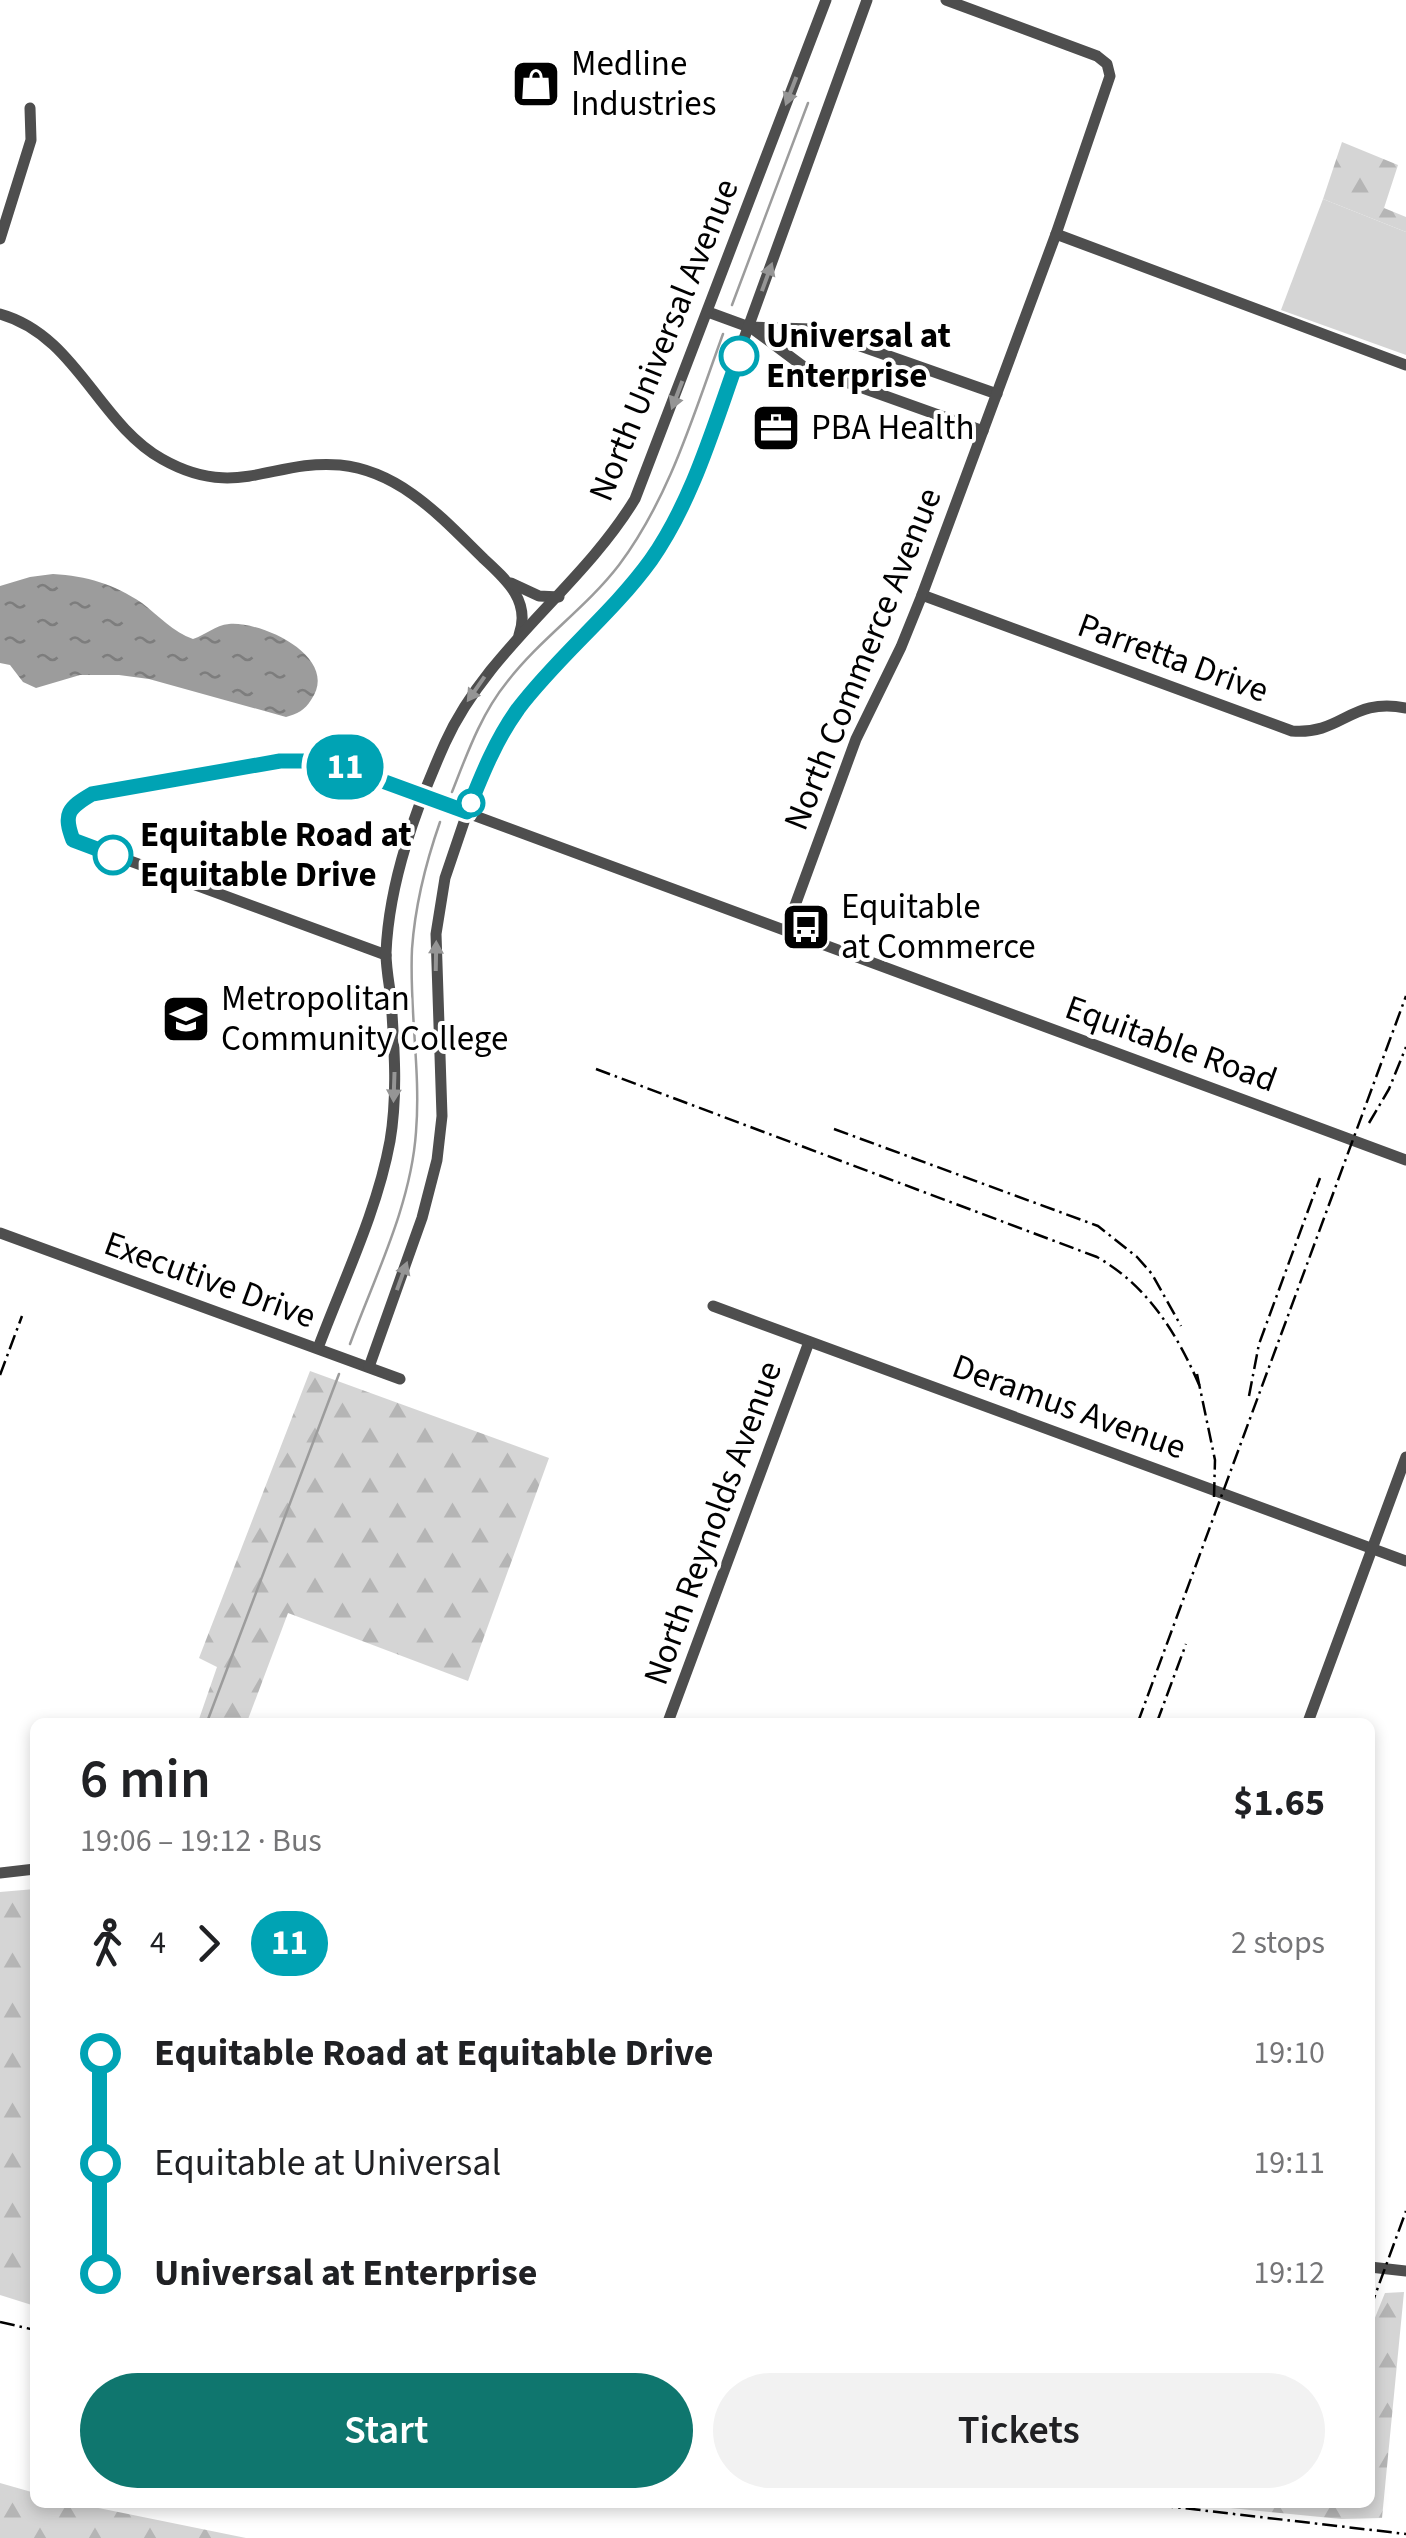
<!DOCTYPE html>
<meta charset="utf-8">
<style>
:root{--surface:#fff;--page:#f2f2f2;--text:#202124;--muted:#757577;--accent:#0f766e}
body{margin:0;font-family:"Source Sans 3",sans-serif;background:var(--page);color:var(--text);height:100vh;display:flex;flex-direction:column;font-size:38px;white-space:nowrap}
*{box-sizing:border-box;margin:0}
p{font-size:32px;color:var(--muted)}
.icon{flex:none;width:55px;height:55px;fill:none;stroke:currentColor;stroke-width:2;stroke-linecap:round;stroke-linejoin:round}
.map{position:relative;flex:1;overflow:hidden}
.side{position:absolute;left:30px;top:1718px;width:1345px;height:790px;display:flex;flex-direction:column;background:var(--surface);border-radius:15px;box-shadow:0 5px 15px #0003}
.side>*{flex:none}
.badge{padding:0 20px;border-radius:32px;font-size:35px;line-height:65px}
.map>.badge{position:absolute;translate:-50% -50%;box-shadow:0 0 0 5px #fff}
.legs{display:flex;align-items:center;gap:15px;height:110px;padding:0 50px;font-size:32px}
.legs p{margin-inline-start:auto}
.head{display:flex;align-items:center;justify-content:space-between;height:170px;padding:0 50px}
h1{font-size:55px;font-weight:600;line-height:75px}
.action{display:flex;gap:20px;margin-top:auto;padding:20px 50px}
.action a{flex:1;height:115px;border-radius:60px;background:var(--accent);color:#fff;font-size:40px;font-weight:600;line-height:115px;text-align:center}
.action a+a{background:var(--page);color:var(--text)}
ul{padding:0 50px;list-style:none}
li{display:flex;align-items:center;gap:35px;height:110px;font-size:38px}
li i{display:grid;place-items:center;width:15px;height:100%;margin:0 12px;background:currentColor}
li i::after{content:'';width:25px;height:25px;margin:-12px;border:8px solid;border-radius:50%;background:var(--surface)}
li p{margin-inline-start:auto}
li:first-child i{background:linear-gradient(#0000 50%,currentColor 0)}
li:last-child i{background:linear-gradient(currentColor 50%,#0000 0)}
.map>svg:first-child{display:block}
.grass{fill:#d5d5d5}
.forest{fill:url(#forest-firs)}
.water{fill:url(#water-ripples)}
.lines{fill:none;stroke-linecap:round;stroke-linejoin:round}
.stream{stroke:#9c9c9c;stroke-width:2.5}
.minor{stroke:#4e4e4e;stroke-width:11}
.rail{stroke:#000;stroke-width:2.5;stroke-dasharray:15 5 2.5 5;stroke-linecap:butt}
.oneway{fill:#959595}
.line-1-casing{stroke:#fff;stroke-width:22}
.line-1{stroke:#00a3b4;stroke-width:15}
.stop-1-dot{fill:#fff;stroke:#00a3b4;stroke-width:5}
.labels{text-anchor:middle;dominant-baseline:central;stroke-width:8;stroke-linejoin:round;paint-order:stroke}
.poi-label{font-size:35px;fill:#000;stroke:#fff;text-anchor:start}
.stop-label{font-size:35px;font-weight:bold;fill:#000;stroke:#fff;text-anchor:start}
.street-label{font-size:35px;fill:#000;stroke:#fff}
</style>
<div class="map">
<svg width="1406" height="2538" viewBox="0 0 1406 2538">
<defs>
<pattern id="forest-firs" width="22" height="20" patternUnits="userSpaceOnUse" patternTransform="scale(2.5)"><rect width="22" height="20" fill="#d5d5d5"/><path d="M5 1l3.5 6h-7zM16 11l3.5 6h-7z" fill="#b5b5b5"/></pattern>
<pattern id="water-ripples" width="26" height="14" patternUnits="userSpaceOnUse" patternTransform="scale(2.5)"><rect width="26" height="14" fill="#9c9c9c"/><path d="M2 4q2-2 4 0t4 0M15 11q2-2 4 0t4 0" fill="none" stroke="#7d7d7d"/></pattern>
</defs>
<rect width="100%" height="100%" fill="#fff"/>
<polygon class="grass" points="1323,199 1406,232 1406,355 1281,310"/>
<g class="forest">
<polygon points="1342,142 1398,165 1384,208 1406,217 1406,232 1323,199"/>
<polygon points="310,1371 549,1458 468,1681 288,1613 247,1722 198,1722 217,1667 199,1658"/>
<polygon points="35,1889 35,2306 0,2295 0,1892"/>
<polygon points="1404,2292 1382,2518 1341,2519 1230,2508 1231,2502 1370,2502 1370,2330 1385,2293"/>
<polygon points="0,2483 35,2493 35,2502 74,2503 246,2538 0,2538"/>
</g>
<path class="water" d="M53,574c34,2 61,10 89,29 17,13 31,29 51,36 13,-4 22,-14 36,-15 34,-3 112,34 82,76 -6,10 -14,14 -25,17l-137,-38 -30,-4h-39l-44,13 -13,-6 -13,-17 -10,-2v-77l30,-9z"/>
<g class="lines">
<g class="stream">
<polyline points="732,305 808,103"/>
<path d="M452,792c15,-38 29,-78 55,-110 33,-43 79,-74 112,-117 51,-68 75,-152 104,-231"/>
<path d="M350,1344c25,-68 61,-139 66,-212 5,-61 -7,-122 -4,-183 3,-43 14,-87 28,-127"/>
<polyline points="207,1722 339,1374"/>
</g>
<g class="minor">
<polyline points="1056,234 1406,365"/>
<polyline points="0,239 31,140 30,108"/>
<polyline points="708,312 749,327 812,329 997,394"/>
<path d="M0,314c76,21 98,109 162,145 74,42 110,0 178,6 61,6 103,54 144,94 23,21 47,43 35,76"/>
<polyline points="753,329 804,367 983,431"/>
<polyline points="511,583 539,596 559,597"/>
<path d="M922,595l370,136c51,4 58,-34 114,-23"/>
<polyline points="786,930 856,739 901,647 922,595 1056,234 1110,76 1107,64 1097,56 946,0"/>
<path d="M386,955l-313,-115 -7,-18 2,-10 25,-18c74,-13 177,-44 250,-27l1063,393"/>
<polyline points="0,1233 400,1379"/>
<polyline points="713,1306 1406,1561"/>
<path d="M318,1348c25,-67 59,-136 72,-207 8,-47 4,-95 1,-143 -2,-15 -5,-30 -5,-45 3,-72 30,-145 59,-210 43,-95 136,-155 190,-244l191,-499"/>
<polyline points="369,1367 422,1218 437,1160 442,1116 436,934 445,878 467,813 488,760 518,709 649,563 684,504 867,0"/>
<polyline points="668,1722 809,1342"/>
<polyline points="1308,1722 1406,1457"/>
<polyline points="0,1873 35,1869"/>
<polyline points="1370,2267 1406,2271"/>
</g>
<g class="rail">
<path d="M596,1069l501,188c51,29 81,78 103,130"/>
<polyline points="1369,1123 1389,1089 1406,1047"/>
<polyline points="834,1129 1098,1226 1137,1257 1152,1274 1181,1326"/>
<polyline points="1197,1374 1215,1460 1214,1497"/>
<polyline points="0,1375 22,1316"/>
<polyline points="1249,1396 1259,1344 1320,1178"/>
<polyline points="1138,1722 1406,996"/>
<polyline points="1157,1722 1186,1644"/>
<polyline points="1370,2309 1406,2211"/>
<polyline points="0,2322 35,2330"/>
<polyline points="1131,2502 1406,2534"/>
</g>
</g>
<defs><path id="oneway-solid" d="M-6-.8H1V-3.2L6.5 0L1 3.2V.8H-6Z" transform="scale(2.5)"/></defs>
<g class="oneway">
<use href="#oneway-solid" transform="translate(791 91) rotate(111)"/>
<use href="#oneway-solid" transform="translate(767 277) rotate(-70)"/>
<use href="#oneway-solid" transform="translate(677 395) rotate(111)"/>
<use href="#oneway-solid" transform="translate(476 689) rotate(125)"/>
<use href="#oneway-solid" transform="translate(436 956) rotate(-89)"/>
<use href="#oneway-solid" transform="translate(394 1087) rotate(92)"/>
<use href="#oneway-solid" transform="translate(402 1276) rotate(-70)"/>
</g>
<g class="lines">
<g class="line-1-casing">
<path id="line-1" d="M113,855l-40,-15c-10,-26 -5,-32 19,-46l188,-33h40l24,6 123,45c14,-35 28,-71 51,-103 40,-53 94,-95 133,-149 42,-60 63,-135 88,-204"/>
</g>
<use href="#line-1" class="line-1"/>
</g>
<defs>
<g id="shop-square" transform="scale(2.5)"><rect x="-9" y="-9" width="18" height="18" rx="4" fill="#000" stroke="#fff"/><path d="M-5-2.5h2.3a2.7 3.5 0 0 1 5.4 0H5L5.5 6h-11ZM-1.5-2.5h3a1.5 2.3 0 0 0-3 0Z" fill="#fff"/></g>
<g id="office-square" transform="scale(2.5)"><rect x="-9" y="-9" width="18" height="18" rx="4" fill="#000" stroke="#fff"/><path d="M-6-3h4V-5.5h4V-3h4V5H-6ZM-1-4.5V-3h2v-1.5ZM-6 0V1H6V0Z" fill="#fff"/></g>
<g id="bus-square" transform="scale(2.5)"><rect x="-9" y="-9" width="18" height="18" rx="4" fill="#000" stroke="#fff"/><path d="M-5-6H5V4H4V6H2V4H-2V6H-4V4H-5ZM-3.5-4V0h7V-4ZM-3.5 1.2v1.5H-2V1.2ZM2 1.2v1.5H3.5V1.2Z" fill="#fff"/></g>
<g id="university-square" transform="scale(2.5)"><rect x="-9" y="-9" width="18" height="18" rx="4" fill="#000" stroke="#fff"/><path d="M0-5L7-2L0 1L-7-2ZM-4 1L0 2.5L4 1V4Q0 6-4 4Z" fill="#fff"/></g>
</defs>
<g fill-rule="evenodd">
<use href="#shop-square" x="536" y="84"/>
<use href="#office-square" x="776" y="428"/>
<use href="#bus-square" x="806" y="927"/>
<use href="#university-square" x="186" y="1019"/>
</g>
<g class="stop-1-dot">
<circle cx="739" cy="356" r="18"/>
<circle cx="471" cy="803" r="12"/>
<circle cx="113" cy="855" r="18"/>
</g>
<g class="labels">
<g class="poi-label">
<text x="571" y="64">Medline<tspan x="571" dy="40">Industries</tspan></text>
<text x="811" y="428">PBA Health</text>
<text x="841" y="907">Equitable<tspan x="841" dy="40">at Commerce</tspan></text>
<text x="221" y="999">Metropolitan<tspan x="221" dy="40">Community College</tspan></text>
</g>
<g class="stop-label">
<text x="766" y="336">Universal at<tspan x="766" dy="40">Enterprise</tspan></text>
<text x="140" y="835">Equitable Road at<tspan x="140" dy="40">Equitable Drive</tspan></text>
</g>
<g class="street-label">
<text transform="translate(664 340) rotate(-68)">North Universal Avenue</text>
<text transform="translate(1173 658) rotate(20)">Parretta Drive</text>
<text transform="translate(863 659) rotate(-68)">North Commerce Avenue</text>
<text transform="translate(1171 1044) rotate(20)">Equitable Road</text>
<text transform="translate(210 1280) rotate(20)">Executive Drive</text>
<text transform="translate(1069 1407) rotate(20)">Deramus Avenue</text>
<text transform="translate(713 1523) rotate(-70)">North Reynolds Avenue</text>
</g>
</g>
</svg>
<b class="badge" style="left:345px;top:767px;background:#00a3b4;color:#fff">11</b>
<section class="side">
<div class="head"><div><h1>6 min</h1><p>19:06 – 19:12 · Bus</p></div><b>$1.65</b></div>
<div class="legs"><svg class="icon" aria-label="walk" viewBox="0 0 24 24"><circle cx="13" cy="4" r="2"/><path d="M13 8l-2 6 4 7M11 14l-3 7M7 12l3-4h3l4 4"/></svg>4<svg class="icon" aria-label="forward" viewBox="0 0 24 24"><path d="M9 5l7 7-7 7"/></svg><b class="badge" style="background:#00a3b4;color:#fff">11</b><p>2 stops</p></div>
<ul>
<li><i style="color:#00a3b4"></i><b>Equitable Road at Equitable Drive</b><p>19:10</p></li>
<li><i style="color:#00a3b4"></i><span>Equitable at Universal</span><p>19:11</p></li>
<li><i style="color:#00a3b4"></i><b>Universal at Enterprise</b><p>19:12</p></li>
</ul>
<div class="action"><a>Start</a><a>Tickets</a></div>
</section>
</div>
